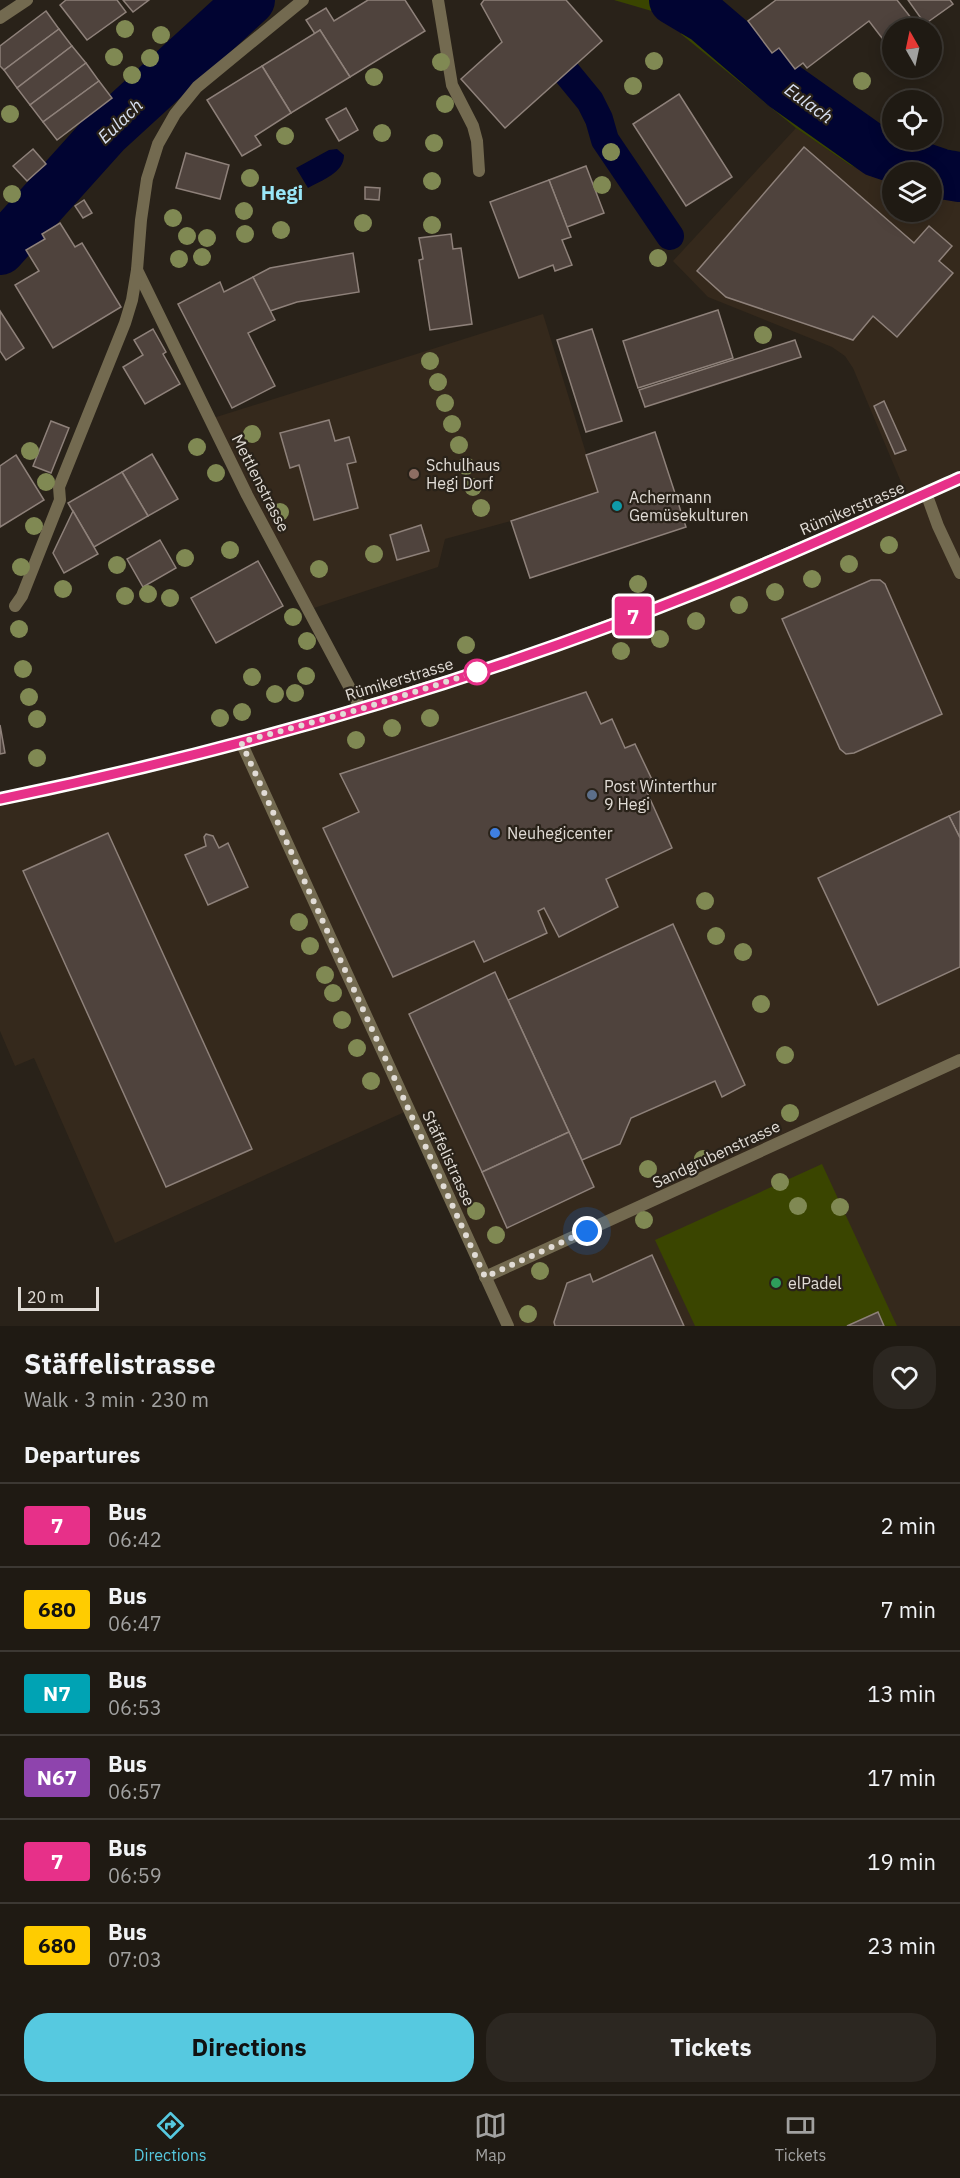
<!DOCTYPE html>
<meta charset="utf-8">
<style>
:root{--surface:#1f1a13;--page:#2c2721;--text:#f1f3f6;--muted:#a1a1a0;--line:#3c3833;--accent:#56c9e0}
body{margin:0;font-family:"IBM Plex Sans",sans-serif;background:var(--page);color:var(--text);height:100vh;display:flex;flex-direction:column;font-size:22px;white-space:nowrap}
*{box-sizing:border-box;margin:0}
p{font-size:20px;color:var(--muted)}
.icon{flex:none;width:33px;height:33px;fill:none;stroke:currentColor;stroke-width:2;stroke-linecap:round;stroke-linejoin:round}
.map{position:relative;height:1326px;overflow:hidden}
.side{display:flex;flex-direction:column;background:var(--surface);flex:1}
.side>*{flex:none}
.badge{padding:0 12px;border-radius:4px;font-size:21px;line-height:39px}
.needle{width:39px;rotate:351deg}
.controls{position:absolute;left:882px;top:18px;display:grid;gap:12px}
.controls a{display:grid;place-items:center;width:60px;height:60px;border-radius:50%;background:var(--surface);box-shadow:0 3px 15px #0003,0 0 0 2px var(--line);font-size:30px}
.scale{position:absolute;left:18px;bottom:15px;width:81px;box-sizing:border-box;padding-left:6px;border:3px solid #e1dcd6;border-top:0;font-size:16px;line-height:21px;white-space:nowrap;color:#e1dcd6;-webkit-text-stroke:4px #292219;paint-order:stroke}
.you{position:absolute;width:30px;height:30px;margin:-15px;border:4px solid #fff;border-radius:50%;background:#1a73e8;box-shadow:0 0 0 9px #1a73e833}
.map>.badge{position:absolute;translate:-50% -50%;box-shadow:0 0 0 3px #fff}
h2{padding:0 24px;font-size:22px;line-height:54px}
.round{display:grid;place-items:center;flex:none;width:63px;height:63px;border-radius:24px;background:var(--page)}
.head{display:flex;align-items:center;justify-content:space-between;height:102px;padding:0 24px}
h1{font-size:28px;font-weight:700;line-height:45px}
.primary-button{display:flex;gap:12px;margin-top:auto;padding:12px 24px}
.primary-button a{flex:1;height:69px;border-radius:24px;background:var(--accent);color:#111;font-size:24px;font-weight:700;line-height:69px;text-align:center}
.primary-button a+a{background:var(--page);color:var(--text)}
ul{padding:0;list-style:none}
li{display:flex;align-items:center;gap:18px;height:84px;padding:0 24px;border-top:2px solid var(--line)}
li div{flex:1}
li b{display:block;font-size:22px}
li em{font-style:normal}
li .badge{min-width:66px;font-weight:700;text-align:center}
.menu{display:flex;justify-content:space-around;align-items:center;height:84px;border-top:2px solid var(--line);background:var(--surface);font-size:16px;color:var(--muted)}
.menu a{display:grid;justify-items:center;gap:3px}
.menu .active{color:var(--accent)}
.map>svg:first-child{display:block}
.built{fill:#35291c}
.green{fill:#3a4500}
.water{fill:#010432}
.lines{fill:none;stroke-linecap:round;stroke-linejoin:round}
.stream{stroke:#010432;stroke-width:8}
.canal{stroke:#010432;stroke-width:28}
.river{stroke:#010432;stroke-width:50}
.building{fill:#4f433d;stroke:#8e817a;stroke-width:1.5}
.street{stroke:#736a50;stroke-width:12}
.secondary{stroke:#a09368;stroke-width:12}
.tree{fill:#808953}
.line-casing{stroke:#fff;stroke-width:14}
.line{stroke:#e73089;stroke-width:9}
.walk{stroke:#e1dcd6;stroke-width:6;stroke-dasharray:0 10.8}
.education-dot{fill:#8d6e63;stroke:#292219;stroke-width:2}
.culture-dot{fill:#0f9aa8;stroke:#292219;stroke-width:2}
.stop-dot{fill:#fff;stroke:#e73089;stroke-width:3}
.service-dot{fill:#5c6f8a;stroke:#292219;stroke-width:2}
.shop-dot{fill:#3f7fe0;stroke:#292219;stroke-width:2}
.leisure-dot{fill:#2e9e5b;stroke:#292219;stroke-width:2}
.labels{text-anchor:middle;dominant-baseline:central;stroke-width:4.5;stroke-linejoin:round;paint-order:stroke}
.poi-label{font-size:16px;fill:#e1dcd6;stroke:#292219;text-anchor:start}
.street-label{font-size:16px;fill:#e1dcd6;stroke:#292219}
.water-label{font-size:18px;font-style:italic;fill:#d9e1f2;stroke:#292219}
.quarter-label{font-size:20px;font-weight:bold;fill:#99e7f8;stroke:#292219}
</style>
<div class="map">
<svg width="960" height="1326" viewBox="0 0 960 1326">
<rect width="100%" height="100%" fill="#292219"/>
<g class="built">
<polygon points="796,128 850,165 892,184 892,212 932,212 932,196 960,202 960,1326 508,1326 409,1110 115,1243 34,1058 15,1066 0,1031 0,799 49,789 478,672 909,501 853,368 845,356 832,347 708,297 673,261"/>
<polygon points="543,314 598,492 511,521 445,539 438,567 308,610 210,419"/>
</g>
<g class="green">
<polygon points="236,0 271,0 137,121 0,268 0,223 13,215 118,101"/>
<polygon points="614,0 702,0 794,72 870,121 892,131 892,140 912,140 925,145 960,152 960,202 932,196 932,172 892,172 892,184 850,165 796,128 681,34 686,21"/>
<polygon points="822,1164 897,1326 695,1326 655,1240"/>
</g>
<path class="water" d="M337,149l7,6c0,18 -22,25 -36,33l-12,-20 33,-18z"/>
<g class="lines">
<polyline class="stream" points="0,231 18,232"/>
<polyline class="canal" points="567,73 590,101 599,119 605,140 670,236"/>
<g class="river">
<polyline points="674,0 706,19 784,86 877,152 942,174 960,177"/>
<polyline points="0,250 106,132 250,0"/>
</g>
</g>
<g class="building">
<polygon points="66,0 117,0 126,12 87,40 60,5"/>
<polygon points="123,0 149,0 133,12"/>
<polygon points="368,0 405,0 425,31 350,77 320,30 315,34 306,20 326,8 334,21"/>
<polygon points="484,0 566,0 602,41 505,128 461,79 502,42 481,4"/>
<polygon points="776,0 897,0 919,28 892,28 892,51 869,21 807,68 803,63 795,69 779,48 772,53 748,21"/>
<polygon points="908,0 950,0 953,4 925,24"/>
<polygon points="46,11 59,29 4,70 0,66 0,46"/>
<polygon points="59,29 72,46 17,88 4,70"/>
<polygon points="320,30 350,77 291,113 262,66"/>
<polygon points="72,46 86,63 30,105 17,88"/>
<polygon points="86,63 99,81 43,122 30,105"/>
<polygon points="262,66 291,113 255,136 261,145 242,156 207,100"/>
<polygon points="99,81 112,98 57,140 43,122"/>
<polygon points="679,94 732,177 686,206 633,124"/>
<polygon points="346,108 358,130 339,141 326,119"/>
<polygon points="804,147 914,243 929,226 952,246 939,261 953,273 897,337 873,316 853,340 726,297 697,271"/>
<polygon points="33,149 46,164 27,181 13,166"/>
<polygon points="186,153 229,165 220,199 176,188"/>
<polygon points="586,166 604,213 567,227 549,180"/>
<polygon points="549,180 571,237 562,240 572,265 555,271 553,265 519,278 490,202"/>
<polygon points="365,187 380,188 379,200 365,199"/>
<polygon points="84,200 92,213 83,218 75,206"/>
<polygon points="60,223 75,247 82,243 121,307 53,348 15,285 39,271 26,250 45,239 42,234"/>
<polygon points="451,234 453,249 461,248 472,324 430,330 419,260 423,259 419,238"/>
<polygon points="353,253 359,292 297,302 270,311 253,277 270,268"/>
<polygon points="253,277 275,320 248,333 275,386 232,408 178,304 220,282 224,292"/>
<polygon points="718,310 733,358 638,388 623,341"/>
<polygon points="0,311 24,348 6,360 0,351"/>
<polygon points="153,329 166,352 163,354 180,384 145,404 123,367 143,355 134,340"/>
<polygon points="592,329 622,421 586,432 557,340"/>
<polygon points="795,340 801,357 645,407 639,390"/>
<polygon points="884,401 906,450 895,454 874,406"/>
<polygon points="329,420 335,441 349,437 356,462 347,464 358,508 314,520 299,465 290,468 280,433"/>
<polygon points="51,421 69,428 51,473 33,466"/>
<polygon points="655,432 686,527 530,578 511,521 598,492 586,455"/>
<polygon points="152,454 178,499 148,516 122,472"/>
<polygon points="16,455 44,500 0,527 0,466"/>
<polygon points="122,472 148,516 94,547 68,503"/>
<polygon points="73,511 98,554 64,573 53,553"/>
<polygon points="421,525 429,551 397,560 390,535"/>
<polygon points="160,540 176,568 143,587 127,559"/>
<polygon points="258,561 283,606 216,643 191,598"/>
<polygon points="871,580 880,580 885,584 942,714 854,753 846,754 840,749 782,619"/>
<polygon points="586,692 601,724 612,719 625,748 635,744 655,786 646,790 672,848 606,879 618,907 559,937 544,908 538,911 547,933 484,962 474,941 393,977 323,828 359,812 340,774"/>
<polygon points="0,725 5,753 0,754"/>
<polygon points="960,811 960,838 949,816"/>
<polygon points="949,816 960,838 960,967 878,1005 818,878"/>
<polygon points="108,833 252,1149 166,1187 23,871"/>
<polygon points="206,834 213,836 219,848 228,843 248,887 208,905 185,855 206,846 204,837"/>
<polygon points="673,924 745,1085 722,1097 715,1081 631,1118 620,1144 582,1160 508,1000"/>
<polygon points="495,972 569,1132 482,1172 409,1014"/>
<polygon points="569,1132 594,1187 507,1228 482,1172"/>
<polygon points="652,1255 684,1326 555,1326 554,1322 567,1283 590,1274 593,1282"/>
<polygon points="878,1312 884,1326 847,1326"/>
</g>
<g class="lines">
<g class="street">
<polyline points="303,0 197,87 175,114 158,144 147,179 141,220 137,270 247,495 361,709"/>
<polyline points="438,0 452,85 473,126 477,141 479,171"/>
<polyline points="0,18 27,0"/>
<polyline points="926,493 938,526 960,573"/>
<polyline points="15,606 22,596 60,500 59,487 125,323 132,300 137,270"/>
<polyline points="241,742 508,1326"/>
<polyline points="485,1277 960,1060"/>
</g>
<path class="secondary" d="M0,799c131,-27 262,-59 390,-100 41,-13 82,-24 122,-38 152,-54 301,-116 448,-183"/>
</g>
<g class="tree">
<circle cx="125" cy="29" r="9"/>
<circle cx="161" cy="35" r="9"/>
<circle cx="114" cy="57" r="9"/>
<circle cx="150" cy="58" r="9"/>
<circle cx="654" cy="61" r="9"/>
<circle cx="441" cy="62" r="9"/>
<circle cx="132" cy="75" r="9"/>
<circle cx="374" cy="77" r="9"/>
<circle cx="862" cy="81" r="9"/>
<circle cx="633" cy="86" r="9"/>
<circle cx="445" cy="104" r="9"/>
<circle cx="10" cy="114" r="9"/>
<circle cx="382" cy="133" r="9"/>
<circle cx="285" cy="136" r="9"/>
<circle cx="434" cy="143" r="9"/>
<circle cx="611" cy="152" r="9"/>
<circle cx="250" cy="178" r="9"/>
<circle cx="432" cy="181" r="9"/>
<circle cx="602" cy="185" r="9"/>
<circle cx="12" cy="194" r="9"/>
<circle cx="244" cy="211" r="9"/>
<circle cx="173" cy="218" r="9"/>
<circle cx="363" cy="223" r="9"/>
<circle cx="432" cy="225" r="9"/>
<circle cx="281" cy="230" r="9"/>
<circle cx="245" cy="234" r="9"/>
<circle cx="187" cy="236" r="9"/>
<circle cx="207" cy="238" r="9"/>
<circle cx="202" cy="257" r="9"/>
<circle cx="658" cy="258" r="9"/>
<circle cx="179" cy="259" r="9"/>
<circle cx="763" cy="335" r="9"/>
<circle cx="430" cy="361" r="9"/>
<circle cx="438" cy="382" r="9"/>
<circle cx="445" cy="403" r="9"/>
<circle cx="452" cy="424" r="9"/>
<circle cx="252" cy="434" r="9"/>
<circle cx="459" cy="445" r="9"/>
<circle cx="197" cy="447" r="9"/>
<circle cx="30" cy="451" r="9"/>
<circle cx="466" cy="466" r="9"/>
<circle cx="216" cy="473" r="9"/>
<circle cx="46" cy="482" r="9"/>
<circle cx="473" cy="487" r="9"/>
<circle cx="481" cy="508" r="9"/>
<circle cx="280" cy="512" r="9"/>
<circle cx="34" cy="526" r="9"/>
<circle cx="889" cy="545" r="9"/>
<circle cx="230" cy="550" r="9"/>
<circle cx="374" cy="554" r="9"/>
<circle cx="185" cy="558" r="9"/>
<circle cx="849" cy="564" r="9"/>
<circle cx="117" cy="565" r="9"/>
<circle cx="21" cy="567" r="9"/>
<circle cx="319" cy="569" r="9"/>
<circle cx="812" cy="579" r="9"/>
<circle cx="638" cy="584" r="9"/>
<circle cx="63" cy="589" r="9"/>
<circle cx="775" cy="592" r="9"/>
<circle cx="148" cy="594" r="9"/>
<circle cx="125" cy="596" r="9"/>
<circle cx="170" cy="598" r="9"/>
<circle cx="739" cy="605" r="9"/>
<circle cx="293" cy="617" r="9"/>
<circle cx="696" cy="621" r="9"/>
<circle cx="19" cy="629" r="9"/>
<circle cx="660" cy="639" r="9"/>
<circle cx="307" cy="641" r="9"/>
<circle cx="466" cy="645" r="9"/>
<circle cx="621" cy="651" r="9"/>
<circle cx="23" cy="669" r="9"/>
<circle cx="306" cy="676" r="9"/>
<circle cx="252" cy="677" r="9"/>
<circle cx="295" cy="693" r="9"/>
<circle cx="275" cy="694" r="9"/>
<circle cx="29" cy="697" r="9"/>
<circle cx="242" cy="712" r="9"/>
<circle cx="220" cy="718" r="9"/>
<circle cx="430" cy="718" r="9"/>
<circle cx="37" cy="719" r="9"/>
<circle cx="392" cy="728" r="9"/>
<circle cx="356" cy="740" r="9"/>
<circle cx="37" cy="758" r="9"/>
<circle cx="705" cy="901" r="9"/>
<circle cx="299" cy="922" r="9"/>
<circle cx="716" cy="936" r="9"/>
<circle cx="310" cy="946" r="9"/>
<circle cx="743" cy="952" r="9"/>
<circle cx="325" cy="975" r="9"/>
<circle cx="333" cy="993" r="9"/>
<circle cx="761" cy="1004" r="9"/>
<circle cx="342" cy="1020" r="9"/>
<circle cx="357" cy="1048" r="9"/>
<circle cx="785" cy="1055" r="9"/>
<circle cx="371" cy="1081" r="9"/>
<circle cx="790" cy="1113" r="9"/>
<circle cx="703" cy="1159" r="9"/>
<circle cx="648" cy="1169" r="9"/>
<circle cx="780" cy="1182" r="9"/>
<circle cx="798" cy="1206" r="9"/>
<circle cx="840" cy="1207" r="9"/>
<circle cx="476" cy="1211" r="9"/>
<circle cx="644" cy="1220" r="9"/>
<circle cx="496" cy="1235" r="9"/>
<circle cx="540" cy="1271" r="9"/>
<circle cx="528" cy="1314" r="9"/>
</g>
<g class="lines">
<g class="line-casing">
<path id="line" d="M0,799c239,-49 476,-118 703,-209 87,-35 172,-74 257,-112"/>
</g>
<use href="#line" class="line"/>
<polyline class="walk" points="477,672 361,709 241,742 485,1277 587,1231"/>
</g>
<circle class="education-dot" cx="414" cy="474" r="6"/>
<circle class="culture-dot" cx="617" cy="506" r="6"/>
<circle class="stop-dot" cx="477" cy="672" r="12"/>
<circle class="service-dot" cx="592" cy="795" r="6"/>
<circle class="shop-dot" cx="495" cy="833" r="6"/>
<circle class="leisure-dot" cx="776" cy="1283" r="6"/>
<g class="labels">
<g class="poi-label">
<text x="426" y="465">Schulhaus<tspan x="426" dy="18">Hegi Dorf</tspan></text>
<text x="629" y="497">Achermann<tspan x="629" dy="18">Gemüsekulturen</tspan></text>
<text x="604" y="786">Post Winterthur<tspan x="604" dy="18">9 Hegi</tspan></text>
<text x="507" y="833">Neuhegicenter</text>
<text x="788" y="1283">elPadel</text>
</g>
<g class="street-label">
<text transform="translate(261 483) rotate(63)">Mettlenstrasse</text>
<text transform="translate(852 508) rotate(-23)">Rümikerstrasse</text>
<text transform="translate(399 679) rotate(-17)">Rümikerstrasse</text>
<text transform="translate(716 1154) rotate(-25)">Sandgrubenstrasse</text>
<text transform="translate(449 1158) rotate(65)">Stäffelistrasse</text>
</g>
<g class="water-label">
<text transform="translate(809 103) rotate(36)">Eulach</text>
<text transform="translate(120 121) rotate(-44)">Eulach</text>
</g>
<g class="quarter-label">
<text x="282" y="192">Hegi</text>
</g>
</g>
</svg>
<div class="controls">
<a><svg class="needle" viewBox="-14 -14 28 28"><path d="M0-13l5 13h-10z" fill="#e53935"/><path d="M0 13l5-13h-10z" fill="#a1a1a0"/></svg></a>
<a><svg class="icon" aria-label="locate" viewBox="0 0 24 24"><circle cx="12" cy="12" r="6"/><path d="M12 2v4M12 18v4M2 12h4M18 12h4"/></svg></a>
<a><svg class="icon" aria-label="layers" viewBox="0 0 24 24"><path d="M12 4l9 5-9 5-9-5zM3 14l9 5 9-5"/></svg></a>
</div>
<div class="scale">20 m</div>
<div class="you" style="left:587px;top:1231px"></div>
<b class="badge" style="left:633px;top:616px;background:#e73089;color:#fff">7</b>
</div>
<section class="side">
<div class="head"><div><h1>Stäffelistrasse</h1><p>Walk · 3 min · 230 m</p></div><a class="round"><svg class="icon" aria-label="heart" viewBox="0 0 24 24"><path d="M12 20l-8-8c-3-5 5-10 8-4 3-6 11-1 8 4z"/></svg></a></div>
<h2>Departures</h2>
<ul>
<li><span class="badge" style="background:#e73089;color:#fff">7</span><div><b>Bus</b><p>06:42</p></div><em>2 min</em></li>
<li><span class="badge" style="background:#fc0;color:#111">680</span><div><b>Bus</b><p>06:47</p></div><em>7 min</em></li>
<li><span class="badge" style="background:#00a3b4;color:#fff">N7</span><div><b>Bus</b><p>06:53</p></div><em>13 min</em></li>
<li><span class="badge" style="background:#8e44ad;color:#fff">N67</span><div><b>Bus</b><p>06:57</p></div><em>17 min</em></li>
<li><span class="badge" style="background:#e73089;color:#fff">7</span><div><b>Bus</b><p>06:59</p></div><em>19 min</em></li>
<li><span class="badge" style="background:#fc0;color:#111">680</span><div><b>Bus</b><p>07:03</p></div><em>23 min</em></li>
</ul>
<div class="primary-button"><a>Directions</a><a>Tickets</a></div>
</section>
<nav class="menu">
<a class="active"><svg class="icon" aria-label="directions" viewBox="0 0 24 24"><path d="M12 3l9 9-9 9-9-9zM9 14v-3h6M13 9l2 2-2 2"/></svg>Directions</a>
<a><svg class="icon" aria-label="map" viewBox="0 0 24 24"><path d="M3 6l6-2 6 2 6-2v14l-6 2-6-2-6 2zM9 4v14M15 6v14"/></svg>Map</a>
<a><svg class="icon" aria-label="tickets" viewBox="0 0 24 24"><path d="M3 7h18v10H3zM15 7v10"/></svg>Tickets</a>
</nav>
